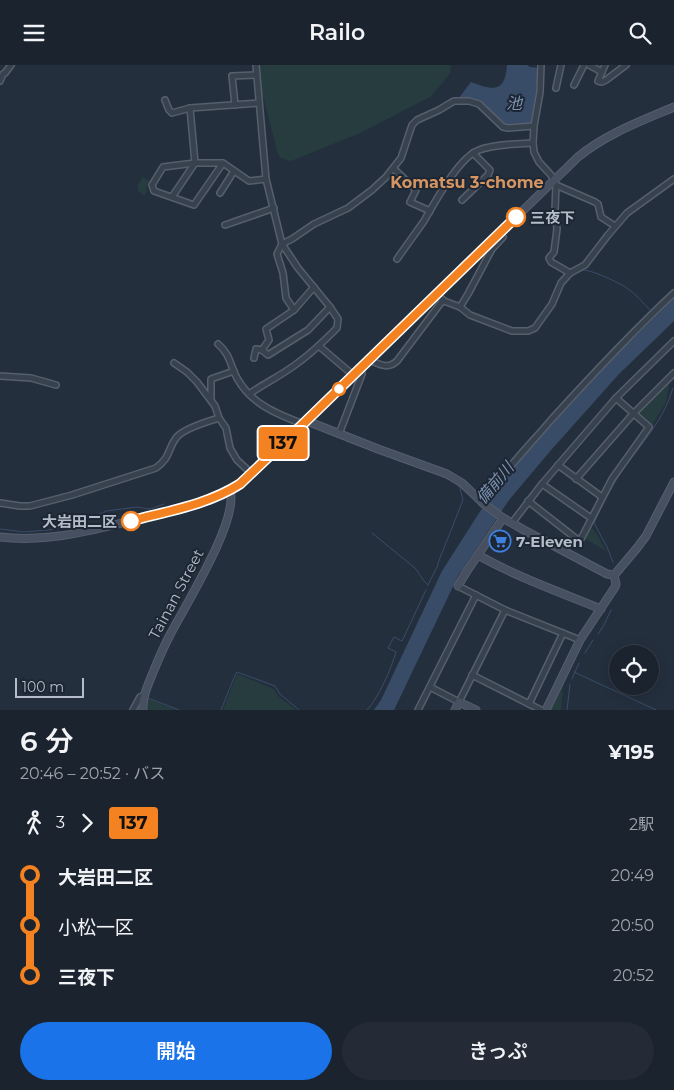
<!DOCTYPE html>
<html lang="ja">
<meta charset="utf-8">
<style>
:root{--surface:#1b232e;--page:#242b36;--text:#f1f3f6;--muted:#a0a4aa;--line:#39404a;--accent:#1a73e8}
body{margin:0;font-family:Montserrat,"Noto Sans JP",sans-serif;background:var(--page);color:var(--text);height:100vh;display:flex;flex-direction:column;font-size:19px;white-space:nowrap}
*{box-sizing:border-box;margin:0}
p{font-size:16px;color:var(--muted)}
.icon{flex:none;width:28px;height:28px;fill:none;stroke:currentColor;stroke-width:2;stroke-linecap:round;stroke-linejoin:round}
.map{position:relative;height:645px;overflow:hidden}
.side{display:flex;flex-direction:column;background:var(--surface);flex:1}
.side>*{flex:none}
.badge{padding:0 10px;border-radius:4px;font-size:18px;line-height:32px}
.tools{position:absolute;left:609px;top:580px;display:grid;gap:10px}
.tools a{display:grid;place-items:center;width:50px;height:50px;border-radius:50%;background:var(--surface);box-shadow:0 2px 12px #0003,0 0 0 1px var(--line);font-size:25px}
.scale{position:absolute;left:15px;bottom:12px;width:69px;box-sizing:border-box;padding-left:5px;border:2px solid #b4bcc9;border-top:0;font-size:14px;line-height:18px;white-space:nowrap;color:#b4bcc9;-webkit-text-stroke:4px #1d2633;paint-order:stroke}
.map>.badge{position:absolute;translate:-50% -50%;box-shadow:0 0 0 2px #fff}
.legs{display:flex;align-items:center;gap:8px;height:55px;padding:0 20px;font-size:16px}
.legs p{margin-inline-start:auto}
.headline{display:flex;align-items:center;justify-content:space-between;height:85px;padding:0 20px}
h1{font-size:28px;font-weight:600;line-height:38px}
.button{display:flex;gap:10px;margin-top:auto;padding:10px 20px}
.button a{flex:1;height:58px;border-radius:30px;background:var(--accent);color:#fff;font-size:20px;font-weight:600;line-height:58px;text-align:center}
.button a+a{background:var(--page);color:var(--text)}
ul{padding:0 20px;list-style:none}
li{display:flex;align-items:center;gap:18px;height:50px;font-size:19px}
li i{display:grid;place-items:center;width:8px;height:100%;margin:0 6px;background:currentColor}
li i::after{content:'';width:12px;height:12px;margin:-6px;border:4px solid;border-radius:50%;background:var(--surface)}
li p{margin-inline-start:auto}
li:first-child i{background:linear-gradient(#0000 50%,currentColor 0)}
li:last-child i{background:linear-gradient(currentColor 50%,#0000 0)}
header{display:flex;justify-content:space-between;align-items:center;height:65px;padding:0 20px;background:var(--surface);font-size:22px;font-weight:600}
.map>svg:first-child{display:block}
.green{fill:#263c3f}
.water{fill:#394c67}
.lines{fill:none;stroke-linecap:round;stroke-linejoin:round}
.stream{stroke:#394c67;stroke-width:1}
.street-casing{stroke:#565f6c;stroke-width:8}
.secondary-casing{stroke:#565f6c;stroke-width:9}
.street{stroke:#38414e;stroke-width:5}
.secondary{stroke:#465061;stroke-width:7}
.line-1-casing{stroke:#fff;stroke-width:11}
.line-1{stroke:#f58220;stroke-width:8}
.stop-1-dot{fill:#fff;stroke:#f58220;stroke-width:2.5}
.labels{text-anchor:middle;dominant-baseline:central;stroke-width:4;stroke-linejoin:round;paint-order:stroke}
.stop-label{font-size:15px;font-weight:bold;fill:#b4bcc9;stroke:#1d2633;text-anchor:start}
.poi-label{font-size:15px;font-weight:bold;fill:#b4bcc9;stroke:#1d2633;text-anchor:start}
.street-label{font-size:15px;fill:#b4bcc9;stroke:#1d2633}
.water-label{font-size:16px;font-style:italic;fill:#7c92b1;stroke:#1d2633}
.neighbourhood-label{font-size:16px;font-weight:bold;fill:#d59563;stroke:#1d2633}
</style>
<header><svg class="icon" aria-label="menu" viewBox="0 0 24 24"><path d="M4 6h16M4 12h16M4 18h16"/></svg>Railo<svg class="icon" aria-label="search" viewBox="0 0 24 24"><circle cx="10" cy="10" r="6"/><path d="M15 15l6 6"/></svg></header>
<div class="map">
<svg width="674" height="645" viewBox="0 0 674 645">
<rect width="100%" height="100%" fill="#242f3e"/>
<g class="green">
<polygon points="255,0 451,0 450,8 446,14 430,32 360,68 291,96 281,93 278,89"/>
<polygon points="143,112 150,117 146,124 148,125 144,131 138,125 138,119"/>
<polygon points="666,318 669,321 666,337 651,362 637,350 637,347"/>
<polygon points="590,460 597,469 606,486 584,473"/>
<polygon points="237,609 274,624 278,631 296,645 223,645"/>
<polygon points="563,620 561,645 551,645"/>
<polygon points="148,634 149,634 176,645 147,645"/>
</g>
<g class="water">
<path d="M507,0h20l3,2 10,1 -1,23 -6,35h-30l-23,-23 -22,-4 13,-17c21,8 34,12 36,-17z"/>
<polygon points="674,233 674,256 619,309 552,384 509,435 458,511 394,645 374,645 381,635 442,506 488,434 533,380 606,300"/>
</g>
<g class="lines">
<g class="stream">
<path d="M569,213c3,-3 9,-7 13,-8 8,-1 38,13 45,18 9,6 16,15 23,22"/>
<polyline points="346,376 374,386"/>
<polyline points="394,394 420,403"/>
<polyline points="437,409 452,416"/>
<polyline points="0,464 24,467 48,465 61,463 83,454 103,448 106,446 137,442 150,444 164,439"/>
<polyline points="372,468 415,503 424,516 428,520"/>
<path d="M613,497l-6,-15 -13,-24c8,-17 17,-36 28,-52 19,-27 42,-51 51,-83"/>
<polyline points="428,520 438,500 438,498 463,435 460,423 457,419"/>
<polyline points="598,569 604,560 611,545"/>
<polyline points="585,588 593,575"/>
<polyline points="574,607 656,645"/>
<polyline points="572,614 579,598"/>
<polyline points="148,633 179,645"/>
<polyline points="221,645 236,608 237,607 275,621 280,629 299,645"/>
<path d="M367,645c12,-13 24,-41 29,-58l-8,-4 6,-11 8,4 24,-51"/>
<polyline points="567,645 570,619"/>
</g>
<g class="street-casing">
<g id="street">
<polyline points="541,0 540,27 534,61 533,78 534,87 539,97 551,110 556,120 555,145 557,164 554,187 549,193 551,197 570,208"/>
<polyline points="589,0 602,7"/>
<polyline points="605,0 598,16 602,17 606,15 626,0"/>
<polyline points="0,16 3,9 5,8 11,0"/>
<polyline points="574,20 584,0"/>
<polyline points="556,23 561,0"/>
<polyline points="165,35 169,45 172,48 190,43 259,38"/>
<polyline points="235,40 232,11 257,10"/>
<polyline points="223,98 194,140 154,126 152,120 163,102 195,98 223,98 249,116 266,114"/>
<polyline points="394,104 416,125 410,137 430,146"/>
<polyline points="556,120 595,137 598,139 601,152 615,161"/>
<polyline points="220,128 234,106"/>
<polyline points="172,132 195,98 190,43"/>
<polyline points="462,135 488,110 490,105 473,88"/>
<polyline points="225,160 274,143"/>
<path d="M397,194c9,-13 18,-25 27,-38 11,-19 35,-64 55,-71 15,-6 38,-6 54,-7"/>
<polyline points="436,229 444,236 460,242 470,250 512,266 528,266 535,263 552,239 561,218 570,208 585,200 608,170 627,148 674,114"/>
<polyline points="460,242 468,229 492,184 503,172 499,168"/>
<polyline points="294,245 286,233 283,208 277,189 282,179 292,174 314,159 348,143 372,125 386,112 401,93 412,60 417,55 439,45 454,36 469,36 479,39 503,62 508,63 534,61"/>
<path d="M218,279c12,10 12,21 19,34 14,26 40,36 66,46"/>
<polyline points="319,281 353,310"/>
<polyline points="262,285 268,290 308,265 330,242"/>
<polyline points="254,293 256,284 262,285 269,275 266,264 294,245 314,222"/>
<path d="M369,295c11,4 18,10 28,1l46,-61"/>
<polyline points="174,298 187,307 197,317 215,341 219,353 226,363 230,383 237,395 252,409"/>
<polyline points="0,311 31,313 56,320"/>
<path d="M249,329c16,-11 35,-20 50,-32 14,-10 26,-22 38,-34l1,-9 -8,-12 -32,-39 -16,-24 -16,-65 -10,-114"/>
<polyline points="211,335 211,314 234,306"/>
<polyline points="339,369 362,309 361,303"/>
<polyline points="558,400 602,432"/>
<polyline points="576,414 633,349 674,308"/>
<polyline points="542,419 591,453"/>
<polyline points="528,436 578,475 581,474 612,414 649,362 616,333"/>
<path d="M0,438l20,3h10l42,-11 84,-27c15,-11 11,-18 20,-30 6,-9 33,-17 43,-20"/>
<path d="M482,438c20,-30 46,-56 69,-83 40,-44 80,-87 123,-127"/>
<polyline points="512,458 542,419 616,333 674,276"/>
<polyline points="458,521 505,545 580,575"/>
<polyline points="472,610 541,645"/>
<polyline points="430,622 459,637 505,545"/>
<polyline points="529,639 563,568"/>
<polyline points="133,645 140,632 144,630"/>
<polyline points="418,645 476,530"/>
</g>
</g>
<g class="secondary-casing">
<g id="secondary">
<polyline points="307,356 378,384 447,409 462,418 484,439 503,453 524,465 607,509 613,510 616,508 637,483 646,471 674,417"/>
<path d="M0,472c44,5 81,-4 122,-14 27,-7 53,-13 79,-20 20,-6 36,-16 51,-29l326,-317c28,-23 63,-36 96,-50"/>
<path d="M478,490c39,22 81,37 123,54"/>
<polyline points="458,521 467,506 503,453"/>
<path d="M143,645c-1,-14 6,-27 11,-40 5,-12 10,-24 16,-35 15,-29 69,-115 60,-144"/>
<polyline points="455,645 459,637 476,645"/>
<polyline points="546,645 580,575 615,522 616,519 614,510"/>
</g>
</g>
<use href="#street" class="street"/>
<use href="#secondary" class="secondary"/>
</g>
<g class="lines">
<g class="line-1-casing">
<path id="line-1" d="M131,456c37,-10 76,-16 109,-37l63,-60 213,-207"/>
</g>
<use href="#line-1" class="line-1"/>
</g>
<defs>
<g id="supermarket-ring" transform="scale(1.125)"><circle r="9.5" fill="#1d2633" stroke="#3f7fe0" stroke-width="1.5"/><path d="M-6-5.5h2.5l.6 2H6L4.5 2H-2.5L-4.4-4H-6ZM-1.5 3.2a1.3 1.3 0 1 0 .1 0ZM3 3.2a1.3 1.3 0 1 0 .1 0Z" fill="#3f7fe0"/></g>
</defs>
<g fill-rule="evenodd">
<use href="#supermarket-ring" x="500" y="476"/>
</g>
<g class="stop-1-dot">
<circle cx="516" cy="152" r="9"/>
<circle cx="339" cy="324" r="6"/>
<circle cx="131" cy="456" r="9"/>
</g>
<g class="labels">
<g class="stop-label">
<text x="530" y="152">三夜下</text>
<text x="117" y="456" text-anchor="end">大岩田二区</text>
</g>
<g class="poi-label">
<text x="516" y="476">7-Eleven</text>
</g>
<g class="street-label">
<text transform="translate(176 529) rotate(-62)">Tainan Street</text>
</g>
<g class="water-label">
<text x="514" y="38">池</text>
<text transform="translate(495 418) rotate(-50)">備前川</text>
</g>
<g class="neighbourhood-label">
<text x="467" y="117">Komatsu 3-chome</text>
</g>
</g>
</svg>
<div class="tools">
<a><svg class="icon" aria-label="locate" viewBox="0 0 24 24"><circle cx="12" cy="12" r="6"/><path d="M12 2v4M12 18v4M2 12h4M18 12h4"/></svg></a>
</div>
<div class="scale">100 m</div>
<b class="badge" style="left:283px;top:378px;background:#f58220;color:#111">137</b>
</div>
<section class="side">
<div class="headline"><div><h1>6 分</h1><p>20:46 – 20:52 · バス</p></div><b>¥195</b></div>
<div class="legs"><svg class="icon" aria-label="walk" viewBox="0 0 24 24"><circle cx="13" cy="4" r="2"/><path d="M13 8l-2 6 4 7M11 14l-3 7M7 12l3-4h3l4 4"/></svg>3<svg class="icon" aria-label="forward" viewBox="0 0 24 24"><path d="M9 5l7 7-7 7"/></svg><b class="badge" style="background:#f58220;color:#111">137</b><p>2駅</p></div>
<ul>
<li><i style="color:#f58220"></i><b>大岩田二区</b><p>20:49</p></li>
<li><i style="color:#f58220"></i><span>小松一区</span><p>20:50</p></li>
<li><i style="color:#f58220"></i><b>三夜下</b><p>20:52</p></li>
</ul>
<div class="button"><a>開始</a><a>きっぷ</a></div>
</section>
